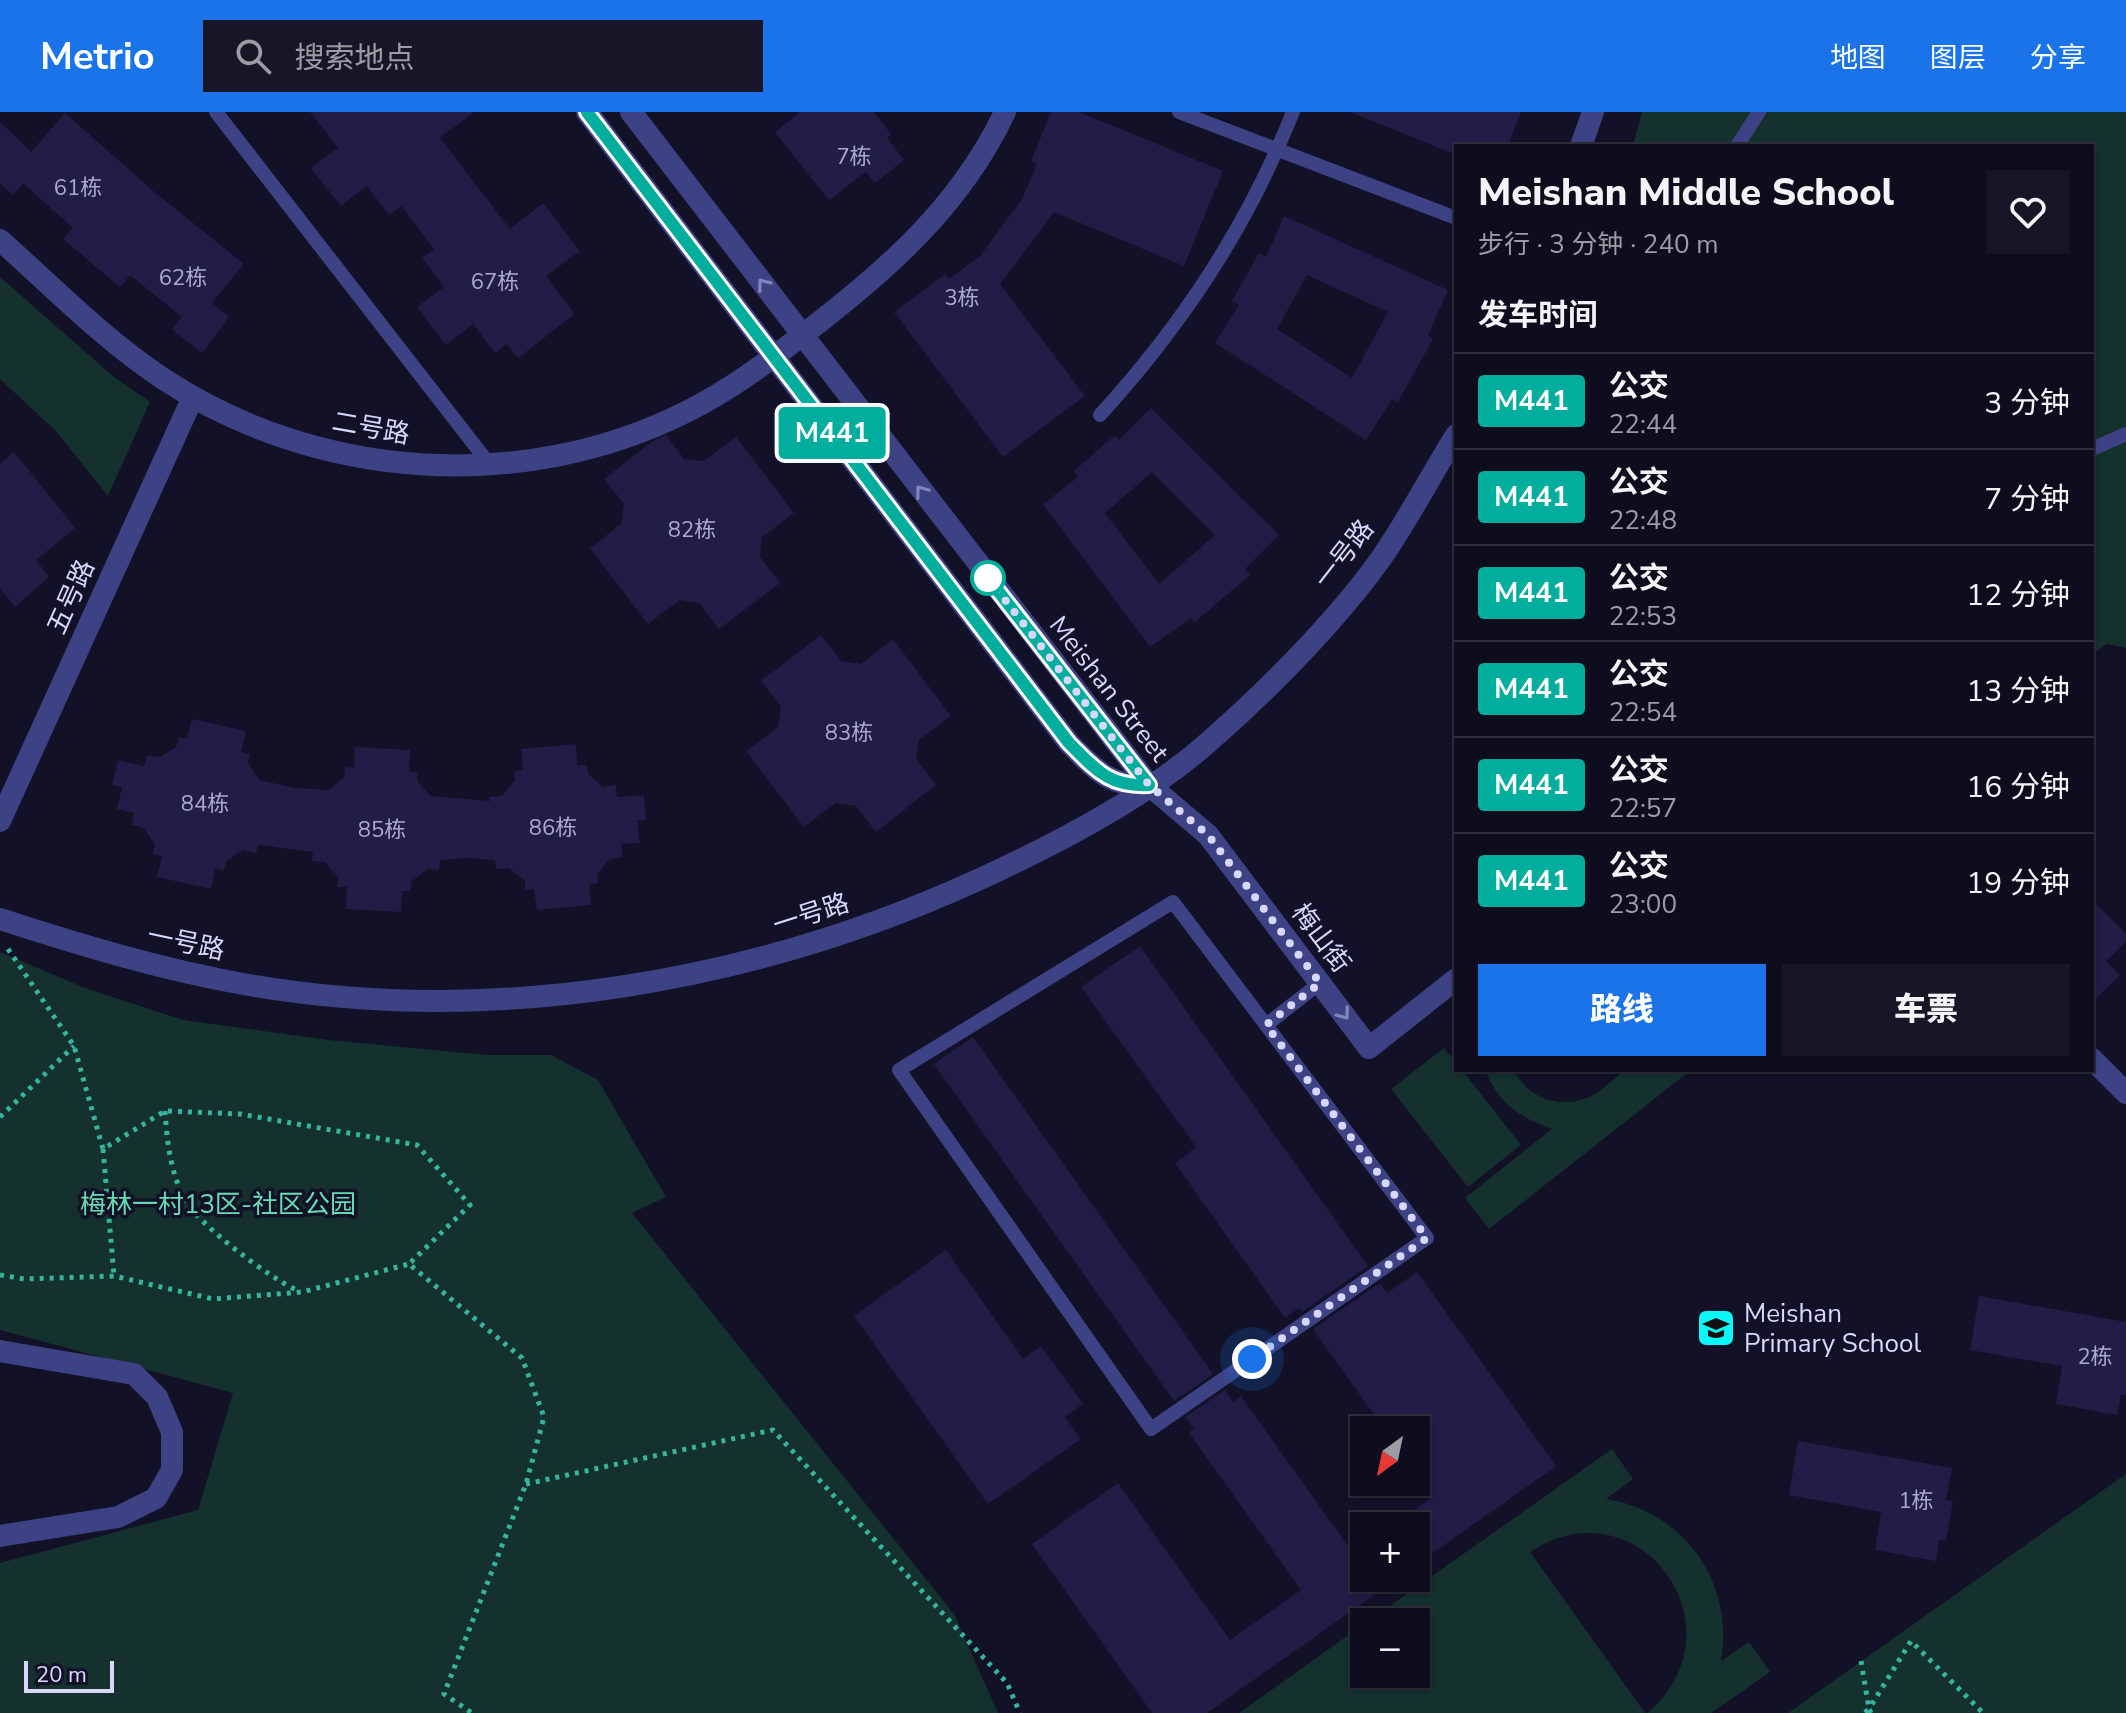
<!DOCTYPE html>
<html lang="zh">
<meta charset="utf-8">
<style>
:root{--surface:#0e0d1d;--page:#171626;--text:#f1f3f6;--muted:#9b9ca4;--line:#2e2d3b;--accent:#1a73e8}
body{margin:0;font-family:"Nunito Sans","Noto Sans SC",sans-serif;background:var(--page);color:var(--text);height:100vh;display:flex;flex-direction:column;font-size:30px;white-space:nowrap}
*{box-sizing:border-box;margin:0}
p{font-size:26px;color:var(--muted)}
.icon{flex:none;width:44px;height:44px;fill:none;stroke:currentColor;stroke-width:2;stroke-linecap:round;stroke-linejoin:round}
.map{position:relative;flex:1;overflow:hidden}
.panel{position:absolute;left:1454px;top:32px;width:640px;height:928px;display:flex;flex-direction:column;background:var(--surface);border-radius:0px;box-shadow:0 2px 6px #0004,0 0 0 2px var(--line)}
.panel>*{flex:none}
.badge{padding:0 16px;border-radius:6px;font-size:28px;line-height:52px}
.needle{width:52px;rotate:213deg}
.fabs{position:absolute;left:1350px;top:1304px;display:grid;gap:16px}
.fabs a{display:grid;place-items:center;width:80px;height:80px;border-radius:0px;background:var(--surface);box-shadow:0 2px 6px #0004,0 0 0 2px var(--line);font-size:40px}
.scale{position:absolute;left:24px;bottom:20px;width:90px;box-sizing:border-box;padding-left:8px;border:4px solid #d8d8fe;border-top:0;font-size:22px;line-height:28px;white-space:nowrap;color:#d8d8fe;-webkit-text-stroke:6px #121127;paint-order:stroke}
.you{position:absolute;width:40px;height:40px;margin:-20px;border:6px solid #fff;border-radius:50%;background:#1a73e8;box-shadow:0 0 0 12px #1a73e833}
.map>.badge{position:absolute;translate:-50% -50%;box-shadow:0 0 0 4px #fff}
h2{padding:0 24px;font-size:30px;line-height:72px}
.round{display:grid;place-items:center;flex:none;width:84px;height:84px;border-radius:0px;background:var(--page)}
.overview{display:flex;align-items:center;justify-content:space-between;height:136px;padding:0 24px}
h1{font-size:38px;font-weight:800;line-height:60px}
.action{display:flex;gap:16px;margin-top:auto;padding:16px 24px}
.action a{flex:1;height:92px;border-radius:0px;background:var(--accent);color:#fff;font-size:32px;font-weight:800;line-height:92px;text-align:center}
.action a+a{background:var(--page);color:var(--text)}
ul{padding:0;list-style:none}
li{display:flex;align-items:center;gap:24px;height:96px;padding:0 24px;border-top:2px solid var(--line)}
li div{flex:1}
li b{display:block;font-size:30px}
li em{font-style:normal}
li .badge{min-width:88px;font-weight:700;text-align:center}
header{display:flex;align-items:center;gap:48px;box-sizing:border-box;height:112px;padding:0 40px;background:var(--accent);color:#fff}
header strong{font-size:38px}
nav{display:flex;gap:44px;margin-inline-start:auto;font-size:28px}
.search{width:560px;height:72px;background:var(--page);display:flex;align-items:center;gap:20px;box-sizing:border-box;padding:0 28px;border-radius:0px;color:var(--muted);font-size:30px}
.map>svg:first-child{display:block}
.green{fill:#14312d}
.building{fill:#211d47;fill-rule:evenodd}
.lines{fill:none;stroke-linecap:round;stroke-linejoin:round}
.path{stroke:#35b5a0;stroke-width:5;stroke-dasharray:4 6;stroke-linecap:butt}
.service{stroke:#3d4284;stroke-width:14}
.minor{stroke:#3d4284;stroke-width:22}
.tertiary{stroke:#3d4284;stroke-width:22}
.oneway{stroke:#8386bb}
.line-casing{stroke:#fff;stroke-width:18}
.line{stroke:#01ad9c;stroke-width:12}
.walk{stroke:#d8d8fe;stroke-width:8;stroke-dasharray:0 14.4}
.stop-dot{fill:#fff;stroke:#01ad9c;stroke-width:4}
.labels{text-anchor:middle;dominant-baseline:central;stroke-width:7;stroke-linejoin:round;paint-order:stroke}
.number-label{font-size:22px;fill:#aaa9d0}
.street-label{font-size:26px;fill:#d8d8fe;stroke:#121127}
.park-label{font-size:26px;fill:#66dcb2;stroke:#121127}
.poi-label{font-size:26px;fill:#d8d8fe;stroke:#121127;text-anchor:start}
</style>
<header>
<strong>Metrio</strong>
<div class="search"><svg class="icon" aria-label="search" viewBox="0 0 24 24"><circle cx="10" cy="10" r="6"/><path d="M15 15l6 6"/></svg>搜索地点</div>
<nav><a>地图</a><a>图层</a><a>分享</a></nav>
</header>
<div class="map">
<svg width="2126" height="1601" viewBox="0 0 2126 1601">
<rect width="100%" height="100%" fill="#121127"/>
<g class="green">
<polygon points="1642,0 2126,0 2126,536 2107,532 2092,542 2092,34 1633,34"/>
<polygon points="0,165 114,265 150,290 108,384 56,319 0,267"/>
<polygon points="0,840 85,876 183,908 328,928 487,943 551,943 598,968 666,1085 632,1101 954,1502 998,1601 0,1601 0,1451 198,1398 233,1281 0,1218"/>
<polygon points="1444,936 1456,951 1456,958 1462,958 1521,1033 1468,1075 1391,977"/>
<path d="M1485,958h29c16,33 55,41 84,22 10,-6 20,-19 30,-22 18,-5 44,0 63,0l-202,159 -24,-31 87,-69c-33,-12 -53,-25 -67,-59z"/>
<path d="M1612,1337l21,30 -27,20c78,12 129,84 115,162l28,-19 21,30 -59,41h-63c99,-88 -12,-232 -118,-161l115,161h-406l125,-89v50h52v-52h-49z"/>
<polygon points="2126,1362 2126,1601 1788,1601"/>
</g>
<g class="building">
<polygon points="310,0 474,0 440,26 510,117 543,91 580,139 546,164 575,202 518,246 507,232 495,241 473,212 446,233 417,195 444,175 422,146 434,137 401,94 389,103 367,74 341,94 311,56 338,36"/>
<polygon points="800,0 874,0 891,22 887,26 904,48 875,71 866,60 829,88 775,20"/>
<polygon points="1051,0 1079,0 1223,59 1184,154 1054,100 1000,172 1085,284 1003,345 894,200 945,162 949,167 980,144 1022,87 1037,52 1031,49"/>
<polygon points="1350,0 1521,0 1508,34 1456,34 1456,43"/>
<polygon points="65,1 152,78 244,152 212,191 229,205 202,241 172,217 182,205 130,163 120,175 63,127 73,116 23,71 13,83 0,71 0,10 31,40"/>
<path d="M1284,104l164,74 -20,45 5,4 -35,63 -6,-3 -26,41 -151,-97 24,-38 -7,-4 27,-48 7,4zM1307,163l81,37 -36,66 -75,-49z"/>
<path d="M1151,296l128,127 -34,34 5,6 -55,47 -4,-4 -41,29 -107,-143 35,-27 -4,-6 41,-36 4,5zM1152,360l63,63 -56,49 -54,-71z"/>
<polygon points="666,323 684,347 704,349 736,325 794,401 762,425 760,445 780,471 719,517 699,491 680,488 648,512 590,436 621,412 624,392 604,367 653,329"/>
<polygon points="14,340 75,416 36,448 49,465 15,495 0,476 0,352"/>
<polygon points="821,523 841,549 861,552 893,527 951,604 919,628 916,647 936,673 876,720 856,694 836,691 804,715 746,639 778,615 781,595 761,569"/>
<polygon points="192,607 246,619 241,640 250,642 248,651 259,668 295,676 329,678 344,665 345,655 354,656 355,635 410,638 409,660 418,660 417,669 431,684 490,689 489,685 502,684 515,668 514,659 523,658 521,637 576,632 577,653 587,653 588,662 603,675 616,673 617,685 644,683 646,708 637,708 640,731 621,732 623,745 610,747 597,762 598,771 589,772 591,793 537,798 534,777 525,778 525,769 509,756 496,757 495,748 467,746 440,748 439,758 427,757 411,770 411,779 402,779 401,800 346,797 347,775 338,775 338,765 325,750 312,749 313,740 258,733 256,741 243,738 226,749 224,758 215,756 211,777 157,765 162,744 153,742 155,733 144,716 132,713 134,701 117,697 122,675 112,673 118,648 144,654 147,643 160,645 176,635 179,625 187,627"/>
<polygon points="2092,788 2126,822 2126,830 2106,849 2120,863 2092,890"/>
<polygon points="1140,834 1368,1154 1302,1200 1299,1196 1285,1206 1175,1051 1196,1035 1081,875"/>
<polygon points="973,925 1213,1262 1174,1289 934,952"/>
<polygon points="946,1138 1023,1247 1041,1234 1083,1292 1065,1305 1081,1327 988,1392 854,1204"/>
<polygon points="1417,1160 1556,1354 1416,1453 1416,1414 1391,1414 1433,1385 1416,1361 1416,1318 1385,1318 1313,1217 1380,1171 1387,1181"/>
<polygon points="1979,1184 2126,1210 2126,1283 2121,1283 2117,1303 2056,1292 2062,1254 1970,1238"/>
<polygon points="1225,1278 1233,1290 1241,1284 1353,1441 1364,1433 1364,1466 1398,1466 1207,1601 1152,1601 1032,1432 1118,1371 1230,1528 1301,1478 1189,1321 1194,1317 1185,1305"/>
<polygon points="1798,1329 1952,1356 1946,1388 1953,1389 1946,1429 1939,1428 1936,1449 1875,1438 1881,1400 1789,1383"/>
</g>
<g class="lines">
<g class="path">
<polyline points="8,837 74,934 103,1037 165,999 240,1002 417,1033 470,1093 409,1152 522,1246 544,1305 526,1372 444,1582 472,1601"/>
<path d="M165,999c2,30 5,58 18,85 11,26 89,84 116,95"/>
<polyline points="0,1005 74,934"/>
<polyline points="103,1037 114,1164"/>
<polyline points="0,1163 24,1167 114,1164 213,1187 302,1180 409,1152"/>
<polyline points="526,1372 773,1318 1007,1571 1020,1601"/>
<polyline points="1861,1549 1869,1597 1864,1601"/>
<polyline points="1871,1601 1869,1597 1911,1529 1983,1601"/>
</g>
<g class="service">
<polyline points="216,0 490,353"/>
<polyline points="1179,0 1456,106"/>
<polyline points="1737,34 1759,0"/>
<path d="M1100,303c83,-91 147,-188 193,-303"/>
<polyline points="2092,337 2126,322"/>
<polygon points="1173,790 1427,1126 1151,1317 899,958"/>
<polyline points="1266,913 1320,871"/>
</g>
<g class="minor">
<polyline points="1581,34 1593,0"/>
<path d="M0,128c52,46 103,99 162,138 154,102 360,117 526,33 42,-21 79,-49 116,-77 82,-63 156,-127 201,-222"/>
<polyline points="1149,673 1208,723 1369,936 1456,867"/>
<polyline points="0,709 193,285"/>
<path d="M0,807c80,26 160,50 243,65 248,44 510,-1 737,-105 72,-33 164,-81 224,-133 60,-52 132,-124 178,-189 27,-39 49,-82 74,-122"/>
<polyline points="2092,947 2126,981"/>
<polyline points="0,1239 134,1262 157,1285 172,1320 172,1358 156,1386 118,1405 0,1424"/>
</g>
<g class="tertiary">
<path d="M587,0l482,631c27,27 40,44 80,42"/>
<polyline points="631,0 1149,673"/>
</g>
</g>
<defs><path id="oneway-chevron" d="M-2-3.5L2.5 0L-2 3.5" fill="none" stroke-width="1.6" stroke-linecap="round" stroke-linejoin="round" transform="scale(2)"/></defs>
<g class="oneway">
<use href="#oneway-chevron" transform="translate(763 172) rotate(-127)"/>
<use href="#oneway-chevron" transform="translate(921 379) rotate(-127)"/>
<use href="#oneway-chevron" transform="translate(1344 902) rotate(53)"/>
</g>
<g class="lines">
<g class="line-casing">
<path id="line" d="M587,0l482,631c27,27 40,44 80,42l-161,-207"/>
</g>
<use href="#line" class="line"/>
<polyline class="walk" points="988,466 1149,673 1208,723 1320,871 1266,913 1427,1126 1252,1247"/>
</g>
<defs>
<g id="school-square" transform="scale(2)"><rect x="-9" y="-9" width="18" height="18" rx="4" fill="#0cf6f5" stroke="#121127"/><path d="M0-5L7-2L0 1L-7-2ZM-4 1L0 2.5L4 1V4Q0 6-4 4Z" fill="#111"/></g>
</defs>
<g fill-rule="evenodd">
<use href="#school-square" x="1716" y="1216"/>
</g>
<circle class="stop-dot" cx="988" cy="466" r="16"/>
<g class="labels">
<g class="number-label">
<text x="854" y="45">7栋</text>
<text x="78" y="76">61栋</text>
<text x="183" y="166">62栋</text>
<text x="495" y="170">67栋</text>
<text x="962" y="186">3栋</text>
<text x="692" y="418">82栋</text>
<text x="849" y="621">83栋</text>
<text x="205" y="692">84栋</text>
<text x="553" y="716">86栋</text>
<text x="382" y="718">85栋</text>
<text x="2095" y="1245">2栋</text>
<text x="1916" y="1389">1栋</text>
</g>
<g class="street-label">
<text transform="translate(371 316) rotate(10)">二号路</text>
<text transform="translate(1344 442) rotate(-52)">一号路</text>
<text transform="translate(71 485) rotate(-66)">五号路</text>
<text transform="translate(1109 577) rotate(52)">Meishan Street</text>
<text transform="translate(811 802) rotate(-18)">一号路</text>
<text transform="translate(1321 826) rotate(53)">梅山街</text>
<text transform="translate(186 831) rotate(12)">一号路</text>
</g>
<g class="park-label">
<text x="218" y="1092">梅林一村13区-社区公园</text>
</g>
<g class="poi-label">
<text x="1744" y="1201">Meishan<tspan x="1744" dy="30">Primary School</tspan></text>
</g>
</g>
</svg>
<div class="fabs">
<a><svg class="needle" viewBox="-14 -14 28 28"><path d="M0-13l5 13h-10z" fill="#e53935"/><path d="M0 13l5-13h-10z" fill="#9b9ca4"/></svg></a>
<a>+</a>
<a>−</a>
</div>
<div class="scale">20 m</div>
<div class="you" style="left:1252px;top:1247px"></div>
<b class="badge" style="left:832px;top:321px;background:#01ad9c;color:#fff">M441</b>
<section class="panel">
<div class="overview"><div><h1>Meishan Middle School</h1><p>步行 · 3 分钟 · 240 m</p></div><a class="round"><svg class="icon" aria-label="heart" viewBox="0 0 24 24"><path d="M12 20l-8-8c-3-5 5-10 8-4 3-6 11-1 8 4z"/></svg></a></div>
<h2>发车时间</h2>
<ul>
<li><span class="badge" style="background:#01ad9c;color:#fff">M441</span><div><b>公交</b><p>22:44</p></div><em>3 分钟</em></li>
<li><span class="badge" style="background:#01ad9c;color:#fff">M441</span><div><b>公交</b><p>22:48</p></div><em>7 分钟</em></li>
<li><span class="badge" style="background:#01ad9c;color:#fff">M441</span><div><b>公交</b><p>22:53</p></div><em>12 分钟</em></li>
<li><span class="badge" style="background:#01ad9c;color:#fff">M441</span><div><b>公交</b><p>22:54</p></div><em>13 分钟</em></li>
<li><span class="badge" style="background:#01ad9c;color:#fff">M441</span><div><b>公交</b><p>22:57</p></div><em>16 分钟</em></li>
<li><span class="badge" style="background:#01ad9c;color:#fff">M441</span><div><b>公交</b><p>23:00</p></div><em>19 分钟</em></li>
</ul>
<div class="action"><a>路线</a><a>车票</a></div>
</section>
</div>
